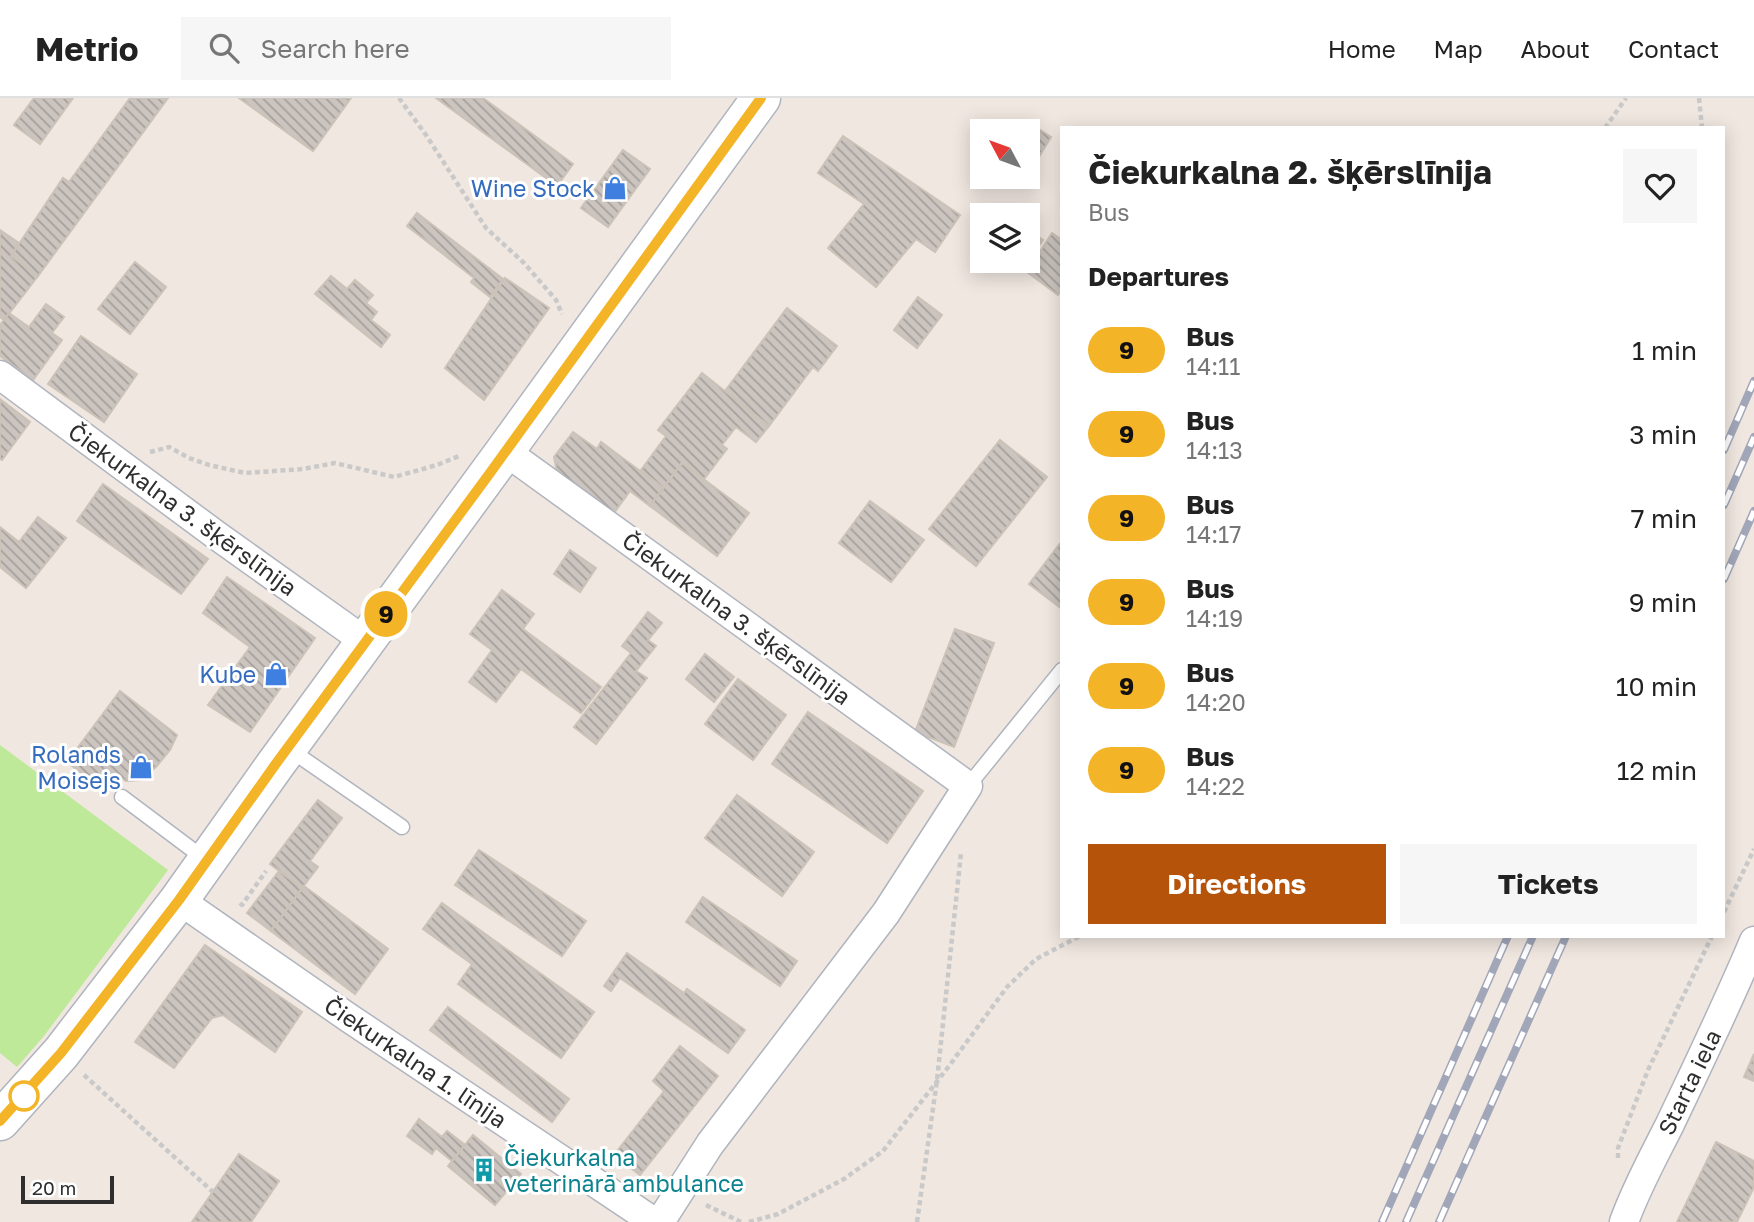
<!DOCTYPE html>
<meta charset="utf-8">
<style>
:root{--surface:#fff;--page:#f6f6f6;--text:#222;--muted:#767676;--line:#e0e0e0;--accent:#b45309}
body{margin:0;font-family:"Golos Text",sans-serif;background:var(--page);color:var(--text);height:100vh;display:flex;flex-direction:column;font-size:26px;white-space:nowrap}
*{box-sizing:border-box;margin:0}
p{font-size:23px;color:var(--muted)}
.icon{flex:none;width:38px;height:38px;fill:none;stroke:currentColor;stroke-width:2;stroke-linecap:round;stroke-linejoin:round}
.map{position:relative;flex:1;overflow:hidden}
.side{position:absolute;left:1060px;top:28px;width:665px;height:812px;display:flex;flex-direction:column;background:var(--surface);border-radius:0px;box-shadow:0 4px 18px #0003}
.side>*{flex:none}
.badge{padding:0 14px;border-radius:23px;font-size:24px;line-height:46px}
.needle{width:46px;rotate:311deg}
.buttons{position:absolute;left:970px;top:21px;display:grid;gap:14px}
.buttons a{display:grid;place-items:center;width:70px;height:70px;border-radius:0px;background:var(--surface);box-shadow:0 4px 18px #0003;font-size:35px}
.scale{position:absolute;left:21px;bottom:18px;width:93px;box-sizing:border-box;padding-left:7px;border:4px solid #2e2e2e;border-top:0;font-size:19px;line-height:24px;white-space:nowrap;color:#2e2e2e;-webkit-text-stroke:5px #fff;paint-order:stroke}
.map>.badge{position:absolute;translate:-50% -50%;box-shadow:0 0 0 4px #fff}
h2{padding:0 28px;font-size:26px;line-height:63px}
.round{display:grid;place-items:center;flex:none;width:74px;height:74px;border-radius:0px;background:var(--page)}
.summary{display:flex;align-items:center;justify-content:space-between;height:119px;padding:0 28px}
h1{font-size:33px;font-weight:700;line-height:52px}
.action{display:flex;gap:14px;margin-top:auto;padding:14px 28px}
.action a{flex:1;height:80px;border-radius:0px;background:var(--accent);color:#fff;font-size:28px;font-weight:700;line-height:80px;text-align:center}
.action a+a{background:var(--page);color:var(--text)}
ul{padding:0;list-style:none}
li{display:flex;align-items:center;gap:21px;height:84px;padding:0 28px}
li div{flex:1}
li b{display:block;font-size:26px}
li em{font-style:normal}
li .badge{min-width:77px;font-weight:700;text-align:center}
header{display:flex;align-items:center;gap:42px;box-sizing:border-box;height:98px;padding:0 35px;background:var(--surface);border-bottom:2px solid var(--line)}
header strong{font-size:33px}
nav{display:flex;gap:38px;margin-inline-start:auto;font-size:24px}
.search{width:490px;height:63px;background:var(--page);display:flex;align-items:center;gap:18px;box-sizing:border-box;padding:0 24px;border-radius:0px;color:var(--muted);font-size:26px}
.map>svg:first-child{display:block}
.grass{fill:#bde999}
.building{fill:url(#building-back-hatch);stroke:#ccc3b8;stroke-width:2}
.lines{fill:none;stroke-linecap:round;stroke-linejoin:round}
.lane-casing{stroke:#afb4be;stroke-width:17}
.street-casing{stroke:#afb4be;stroke-width:31}
.secondary-casing{stroke:#afb4be;stroke-width:41}
.path{stroke:#c9c9c9;stroke-width:4.5;stroke-dasharray:5 3.5;stroke-linecap:butt}
.lane{stroke:#fff;stroke-width:14}
.street{stroke:#fff;stroke-width:28}
.secondary{stroke:#fff;stroke-width:38}
.rail-casing{stroke:#a1a7b9;stroke-width:8}
.rail{stroke:#fff;stroke-width:5;stroke-dasharray:16;stroke-linecap:butt}
.line-casing{stroke:#fff;stroke-width:16}
.line{stroke:#f4b427;stroke-width:10}
.stop-dot{fill:#fff;stroke:#f4b427;stroke-width:3.5}
.labels{text-anchor:middle;dominant-baseline:central;stroke-width:6;stroke-linejoin:round;paint-order:stroke}
.shop-label{font-size:23px;fill:#366cbe;stroke:#fff;text-anchor:end}
.street-label{font-size:23px;fill:#2e2e2e;stroke:#fff}
.culture-label{font-size:23px;fill:#0d838f;stroke:#fff;text-anchor:start}
</style>
<header>
<strong>Metrio</strong>
<div class="search"><svg class="icon" aria-label="search" viewBox="0 0 24 24"><circle cx="10" cy="10" r="6"/><path d="M15 15l6 6"/></svg>Search here</div>
<nav><a>Home</a><a>Map</a><a>About</a><a>Contact</a></nav>
</header>
<div class="map">
<svg width="1754" height="1124" viewBox="0 0 1754 1124">
<defs>
<pattern id="building-back-hatch" width="6" height="6" patternUnits="userSpaceOnUse" patternTransform="scale(1.75)"><rect width="6" height="6" fill="#cbc4bf"/><path d="M-1 5l2 2M0 0l6 6M5-1l2 2" fill="none" stroke="#a5a09c"/></pattern>
</defs>
<rect width="100%" height="100%" fill="#f0e7e0"/>
<polygon class="grass" points="0,647 168,772 44,938 17,969 0,955"/>
<g class="building">
<polygon points="34,0 73,0 40,46 14,27"/>
<polygon points="130,0 168,0 38,178 11,158 63,80 69,84"/>
<polygon points="239,0 351,0 313,53"/>
<polygon points="436,0 483,0 573,66 557,88"/>
<polygon points="1031,26 1051,39 1027,78 1026,33"/>
<polygon points="843,38 960,117 935,154 916,141 876,189 828,150 864,106 818,75"/>
<polygon points="623,52 650,71 608,129 581,110"/>
<polygon points="417,115 503,181 490,199 471,184 474,180 407,128"/>
<polygon points="1027,131 1043,142 1023,169 1014,163 1027,163"/>
<polygon points="0,132 19,145 11,158 38,178 4,222 0,219"/>
<polygon points="1052,135 1062,142 1062,191 1058,197 1027,174"/>
<polygon points="135,164 166,189 130,236 98,211"/>
<polygon points="331,178 347,191 355,182 373,197 366,205 377,214 371,222 390,237 381,249 315,196"/>
<polygon points="505,180 549,210 484,302 445,270"/>
<polygon points="918,199 942,217 917,250 894,232"/>
<polygon points="46,206 64,219 52,235 62,242 33,282 0,258 0,227 9,215 29,229"/>
<polygon points="787,210 837,248 818,273 813,269 769,328 725,293"/>
<polygon points="81,238 137,276 104,324 48,286"/>
<polygon points="702,275 769,328 756,344 736,329 722,347 727,351 704,381 682,365 663,390 641,372 666,338 658,332"/>
<polygon points="0,301 30,324 2,362 0,361"/>
<polygon points="573,334 597,351 601,344 663,390 650,408 630,393 614,415 557,374 554,359"/>
<polygon points="1000,342 1047,379 976,468 929,431"/>
<polygon points="682,365 749,415 717,458 650,408"/>
<polygon points="103,386 208,461 181,496 77,423"/>
<polygon points="870,403 924,442 891,484 839,445"/>
<polygon points="38,419 66,440 26,490 0,469 0,429 19,444"/>
<polygon points="1062,443 1062,511 1029,486"/>
<polygon points="570,452 596,470 580,494 554,476"/>
<polygon points="227,479 315,540 250,634 208,607 250,549 203,515"/>
<polygon points="502,492 534,516 523,531 601,589 581,615 521,571 496,604 469,584 492,552 470,536"/>
<polygon points="648,514 662,525 648,542 656,548 636,573 647,580 596,646 574,629 631,555 622,548"/>
<polygon points="955,531 994,545 954,649 915,634"/>
<polygon points="705,556 734,579 714,604 686,581"/>
<polygon points="738,581 786,617 753,662 705,626"/>
<polygon points="120,593 177,637 170,652 156,669 141,682 126,683 119,679 106,694 67,664"/>
<polygon points="808,614 923,693 887,745 772,666"/>
<polygon points="737,697 814,754 782,798 705,740"/>
<polygon points="318,702 342,720 310,763 318,769 302,790 270,766"/>
<polygon points="479,752 586,823 562,858 455,787"/>
<polygon points="279,773 302,790 271,833 247,815"/>
<polygon points="304,788 388,851 355,896 271,833"/>
<polygon points="703,799 797,863 780,888 686,824"/>
<polygon points="442,805 594,914 561,960 458,886 472,866 423,831"/>
<polygon points="205,847 302,914 275,954 223,917 212,920 174,970 135,944"/>
<polygon points="627,855 684,895 687,891 745,932 728,955 620,880 611,893 604,888"/>
<polygon points="448,909 569,1001 552,1024 430,932"/>
<polygon points="680,948 718,978 640,1077 614,1057 664,993 653,983"/>
<polygon points="1754,956 1754,983 1744,979"/>
<polygon points="419,1021 442,1039 447,1033 465,1047 452,1063 436,1050 432,1056 407,1038"/>
<polygon points="473,1037 521,1076 495,1107 448,1068"/>
<polygon points="1716,1044 1754,1063 1754,1089 1737,1124 1677,1124"/>
<polygon points="239,1056 279,1083 251,1124 192,1124"/>
</g>
<g class="lines">
<g class="lane-casing">
<g id="lane">
<polyline points="289,651 402,729"/>
<polyline points="968,688 1062,572"/>
<polyline points="122,699 206,762"/>
</g>
</g>
<g class="street-casing">
<g id="street">
<polyline points="0,277 216,437 366,544"/>
<polyline points="505,353 968,688 886,815 710,1046 660,1124"/>
<polyline points="179,802 349,920 654,1124"/>
<path d="M1624,1124c12,-34 30,-66 46,-98 29,-61 58,-121 84,-183"/>
</g>
</g>
<g class="secondary-casing">
<polyline id="secondary" points="0,1023 61,955 179,802 275,667 505,353 761,0"/>
</g>
<g class="path">
<polyline points="399,0 426,37 486,130 524,165 556,202 562,216"/>
<polyline points="1699,0 1702,30"/>
<polyline points="1605,30 1626,0"/>
<polyline points="150,354 169,349 189,360 209,367 245,375 303,371 335,365 394,379 437,367 459,358"/>
<polyline points="240,805 242,807 266,773"/>
<polyline points="1724,814 1754,751"/>
<polyline points="84,977 213,1094"/>
<polyline points="1618,1060 1618,1050 1648,972 1712,838"/>
<polyline points="706,1107 741,1124"/>
<polyline points="749,1124 778,1116 844,1081 883,1053 949,968 1007,889 1036,861 1080,838"/>
<polyline points="917,1124 937,982 961,755"/>
</g>
<use href="#lane" class="lane"/>
<use href="#street" class="street"/>
<use href="#secondary" class="secondary"/>
<g class="rail-casing">
<g id="rail">
<polyline points="1724,352 1754,283"/>
<polyline points="1724,407 1754,339"/>
<polyline points="1724,481 1754,413"/>
<polyline points="1382,1124 1508,838"/>
<polyline points="1406,1124 1533,838"/>
<polyline points="1439,1124 1566,838"/>
</g>
</g>
<use href="#rail" class="rail"/>
</g>
<g class="lines">
<g class="line-casing">
<polyline id="line" points="0,1023 61,955 179,802 275,667 490,375 761,0"/>
</g>
<use href="#line" class="line"/>
</g>
<defs>
<g id="shop-bare" transform="scale(1.89)"><path d="M-5-2.5h2.3a2.7 3.5 0 0 1 5.4 0H5L5.5 6h-11ZM-1.5-2.5h3a1.5 2.3 0 0 0-3 0Z" fill="#3f7fe0" stroke="#fff" stroke-width="2.5" paint-order="stroke"/></g>
<g id="building-bare" transform="scale(1.89)"><path d="M-4-6H4V6H1V3H-1V6H-4ZM-2.5-4.3h1.7v1.8h-1.7ZM.8-4.3h1.7v1.8H.8ZM-2.5-1h1.7V.8h-1.7ZM.8-1h1.7V.8H.8Z" fill="#0f9aa8" stroke="#fff" stroke-width="2.5" paint-order="stroke"/></g>
</defs>
<g fill-rule="evenodd">
<use href="#shop-bare" x="615" y="90"/>
<use href="#shop-bare" x="276" y="576"/>
<use href="#shop-bare" x="141" y="669"/>
<use href="#building-bare" x="484" y="1072"/>
</g>
<circle class="stop-dot" cx="24" cy="998" r="14"/>
<g class="labels">
<g class="shop-label">
<text x="595" y="90">Wine Stock</text>
<text x="256" y="576">Kube</text>
<text x="121" y="656">Rolands<tspan x="121" dy="26">Moisejs</tspan></text>
</g>
<g class="street-label">
<text transform="translate(183 411) rotate(36)">Čiekurkalna 3. šķērslīnija</text>
<text transform="translate(737 520) rotate(36)">Čiekurkalna 3. šķērslīnija</text>
<text transform="translate(416 964) rotate(34)">Čiekurkalna 1. līnija</text>
<text transform="translate(1689 984) rotate(-64)">Starta iela</text>
</g>
<g class="culture-label">
<text x="504" y="1059">Čiekurkalna<tspan x="504" dy="26">veterinārā ambulance</tspan></text>
</g>
</g>
</svg>
<div class="buttons">
<a><svg class="needle" viewBox="-14 -14 28 28"><path d="M0-13l5 13h-10z" fill="#e53935"/><path d="M0 13l5-13h-10z" fill="#767676"/></svg></a>
<a><svg class="icon" aria-label="layers" viewBox="0 0 24 24"><path d="M12 4l9 5-9 5-9-5zM3 14l9 5 9-5"/></svg></a>
</div>
<div class="scale">20 m</div>
<b class="badge" style="left:386px;top:516px;background:#f4b427;color:#111">9</b>
<section class="side">
<div class="summary"><div><h1>Čiekurkalna 2. šķērslīnija</h1><p>Bus</p></div><a class="round"><svg class="icon" aria-label="heart" viewBox="0 0 24 24"><path d="M12 20l-8-8c-3-5 5-10 8-4 3-6 11-1 8 4z"/></svg></a></div>
<h2>Departures</h2>
<ul>
<li><span class="badge" style="background:#f4b427;color:#111">9</span><div><b>Bus</b><p>14:11</p></div><em>1 min</em></li>
<li><span class="badge" style="background:#f4b427;color:#111">9</span><div><b>Bus</b><p>14:13</p></div><em>3 min</em></li>
<li><span class="badge" style="background:#f4b427;color:#111">9</span><div><b>Bus</b><p>14:17</p></div><em>7 min</em></li>
<li><span class="badge" style="background:#f4b427;color:#111">9</span><div><b>Bus</b><p>14:19</p></div><em>9 min</em></li>
<li><span class="badge" style="background:#f4b427;color:#111">9</span><div><b>Bus</b><p>14:20</p></div><em>10 min</em></li>
<li><span class="badge" style="background:#f4b427;color:#111">9</span><div><b>Bus</b><p>14:22</p></div><em>12 min</em></li>
</ul>
<div class="action"><a>Directions</a><a>Tickets</a></div>
</section>
</div>
